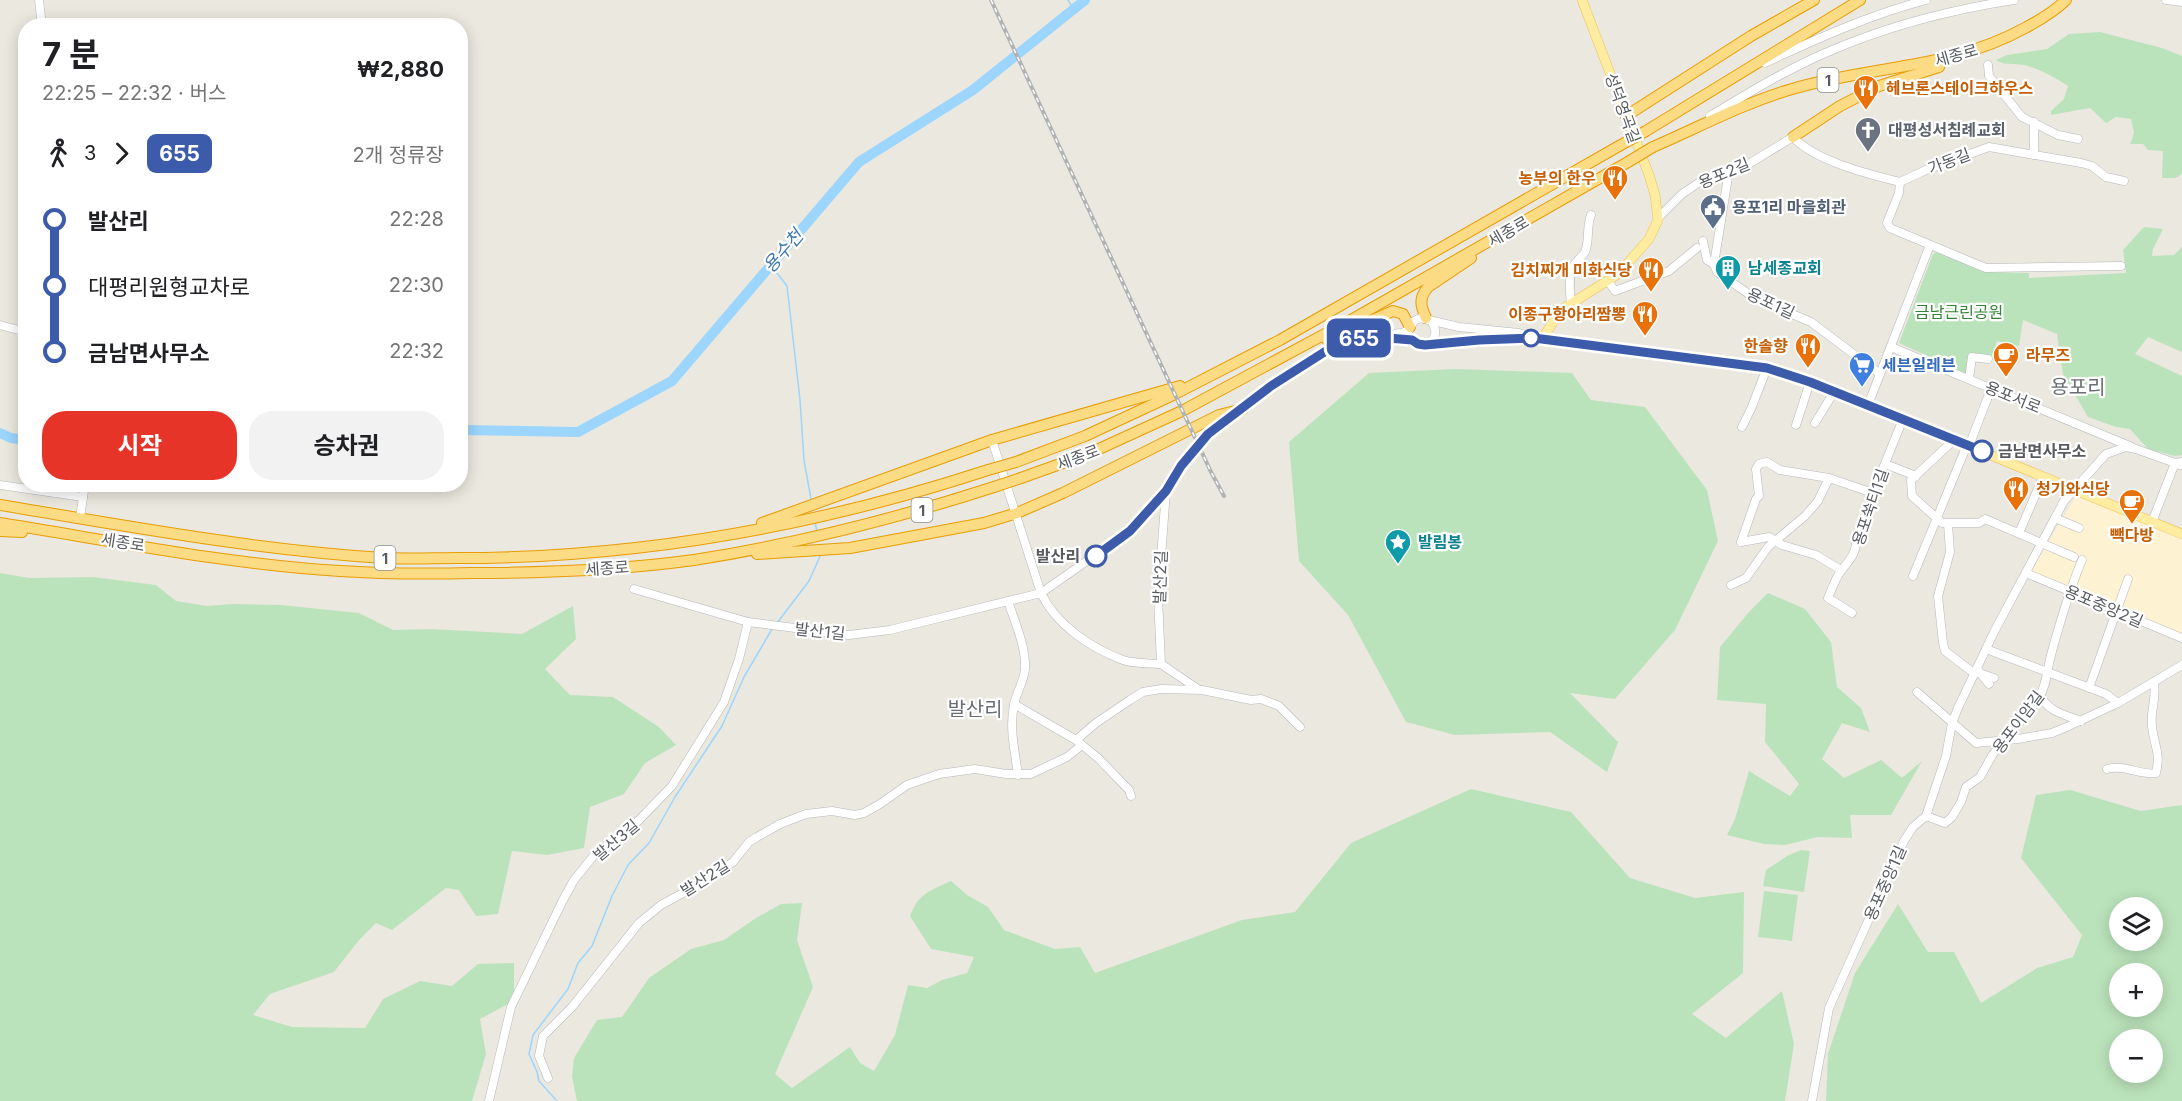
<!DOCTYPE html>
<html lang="ko">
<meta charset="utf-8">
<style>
:root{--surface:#fff;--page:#f2f2f2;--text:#202124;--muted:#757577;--accent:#e73429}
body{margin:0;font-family:Inter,"Noto Sans KR",sans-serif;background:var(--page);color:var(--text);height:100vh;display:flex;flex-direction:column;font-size:22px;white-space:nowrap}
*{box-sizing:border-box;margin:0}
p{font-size:20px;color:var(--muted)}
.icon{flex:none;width:33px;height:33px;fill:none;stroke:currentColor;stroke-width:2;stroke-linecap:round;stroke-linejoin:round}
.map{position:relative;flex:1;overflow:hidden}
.sheet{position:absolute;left:18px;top:18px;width:450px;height:474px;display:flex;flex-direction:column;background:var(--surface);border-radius:24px;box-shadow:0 3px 15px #0003}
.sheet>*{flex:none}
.badge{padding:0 12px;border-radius:9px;font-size:21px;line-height:39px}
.fabs{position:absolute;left:2109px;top:897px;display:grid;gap:12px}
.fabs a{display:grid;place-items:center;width:54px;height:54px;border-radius:50%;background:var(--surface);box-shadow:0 3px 15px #0003;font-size:30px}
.map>.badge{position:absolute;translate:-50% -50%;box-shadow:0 0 0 3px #fff}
.legs{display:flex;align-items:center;gap:9px;height:66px;padding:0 24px;font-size:20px}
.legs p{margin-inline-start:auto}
.summary{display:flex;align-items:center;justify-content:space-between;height:102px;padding:0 24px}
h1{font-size:33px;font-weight:700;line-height:45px}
.button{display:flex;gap:12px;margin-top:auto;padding:12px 24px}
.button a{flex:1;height:69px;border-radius:24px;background:var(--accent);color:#fff;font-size:24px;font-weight:700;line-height:69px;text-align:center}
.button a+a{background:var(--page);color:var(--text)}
ul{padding:0 24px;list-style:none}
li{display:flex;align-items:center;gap:21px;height:66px;font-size:22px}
li i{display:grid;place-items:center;width:9px;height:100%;margin:0 8px;background:currentColor}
li i::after{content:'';width:15px;height:15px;margin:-8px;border:4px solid;border-radius:50%;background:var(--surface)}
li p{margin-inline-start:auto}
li:first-child i{background:linear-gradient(#0000 50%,currentColor 0)}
li:last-child i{background:linear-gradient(currentColor 50%,#0000 0)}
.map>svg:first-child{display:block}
.commercial{fill:#fdf2d2}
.green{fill:#bbe3bb;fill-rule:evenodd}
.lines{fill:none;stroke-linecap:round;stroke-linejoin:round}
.stream{stroke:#9cd5fe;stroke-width:1.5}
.river{stroke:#9cd5fe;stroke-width:10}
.minor-casing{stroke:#b5b7bc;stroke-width:9}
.major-casing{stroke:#f0c153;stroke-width:10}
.highway-casing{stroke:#e99c02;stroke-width:12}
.minor{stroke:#fff;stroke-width:8}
.major{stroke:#feeda1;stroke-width:9}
.highway{stroke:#fcdb85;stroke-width:10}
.rail-casing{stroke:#b1b2b2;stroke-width:4}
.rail{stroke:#fff;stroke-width:1.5;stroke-dasharray:4.5;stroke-linecap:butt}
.highway-bridge-casing{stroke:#e99c02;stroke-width:12;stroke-linecap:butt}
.highway-bridge{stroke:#fcdb85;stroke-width:10}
.line-1-casing{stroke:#fff;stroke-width:14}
.line-1{stroke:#3d5bab;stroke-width:9}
.stop-1-dot{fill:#fff;stroke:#3d5bab;stroke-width:3}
.labels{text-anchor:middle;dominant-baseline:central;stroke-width:4.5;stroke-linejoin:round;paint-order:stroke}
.shield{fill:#fff;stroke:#8a8d90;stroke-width:1.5}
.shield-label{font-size:15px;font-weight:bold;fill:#585c60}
.street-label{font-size:16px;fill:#585c60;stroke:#fff}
.food-label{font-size:16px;font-weight:bold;fill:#c56008;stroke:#fff;text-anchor:end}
.worship-label{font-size:16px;font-weight:bold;fill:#5b616d;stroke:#fff;text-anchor:start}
.service-label{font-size:16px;font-weight:bold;fill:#4e5e75;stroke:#fff;text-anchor:start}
.culture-label{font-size:16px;font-weight:bold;fill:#0d838f;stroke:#fff;text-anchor:start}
.park-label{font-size:16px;fill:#348336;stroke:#fff}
.shop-label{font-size:16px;font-weight:bold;fill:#366cbe;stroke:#fff;text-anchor:start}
.stop-label{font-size:16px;font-weight:bold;fill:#585c60;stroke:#fff;text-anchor:start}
.water-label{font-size:18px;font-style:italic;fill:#3b76af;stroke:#fff}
.quarter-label{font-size:20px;fill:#696e72;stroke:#fff}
</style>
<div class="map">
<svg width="2182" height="1101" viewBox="0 0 2182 1101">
<rect width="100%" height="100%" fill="#ebe8df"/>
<polygon class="commercial" points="2076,496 2182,539 2182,634 2030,572"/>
<g class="green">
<path d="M2100,32l62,16 20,8v118l-7,4h-13l1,-27 -15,-1 -5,-6h-13l4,-11 -3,-14 -15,-2 -10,6 -16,-15 -39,7v-4l13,-12 4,-13c-14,-9 -28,-17 -44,-21 -10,-2 -20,1 -28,-5l11,-5 40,-6 22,-15z"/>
<polygon points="2144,227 2163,229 2153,249 2152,256 2174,255 2182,247 2182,352 2148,337 2135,354 2182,376 2182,455 2175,456 2148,449 2130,429 2116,427 2088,417 2063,374 2057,334 2023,320 2019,346 1997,341 1992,357 1970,354 1967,374 1899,343 1933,254 1938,252 1984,272 2029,273 2029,278 2126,273 2123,250"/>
<polygon points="1455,369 1572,373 1591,400 1645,407 1707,490 1718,541 1675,630 1615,699 1570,693 1618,742 1607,772 1550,732 1455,735 1406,722 1348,615 1299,561 1289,442 1369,373"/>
<polygon points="0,573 29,578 93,577 156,585 176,601 207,606 233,604 281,605 359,613 393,630 430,629 522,634 573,606 576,639 545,669 570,695 613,697 659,727 676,745 645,763 624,794 590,807 584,848 547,855 512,851 498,914 476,916 459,890 446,888 392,930 376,923 359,940 334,972 270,994 253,1015 292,1027 365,1028 383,999 420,981 452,986 478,964 514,963 514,1001 480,1019 486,1054 472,1101 0,1101"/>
<polygon points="1768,593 1805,609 1831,642 1837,687 1861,708 1870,732 1842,723 1822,759 1844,778 1881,760 1902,778 1922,761 1891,815 1850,815 1852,838 1818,837 1785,845 1764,844 1727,835 1735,819 1749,771 1790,796 1799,784 1765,742 1766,704 1717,700 1720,647 1749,612"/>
<path d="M1471,789l100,23 59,66 65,20 49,-6 -1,81 -51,41 34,24 56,-47 12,53 -9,57h-1208l-5,-24 2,-19 23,-38 25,-3 27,-39 42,-29 33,-9 32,-22 25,-14 21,-1 -5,37 16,47 -38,87 17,14 58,-41 10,16 14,8 21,-36 13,-50 19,3 15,-8 25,-7 7,-16 -43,-8 -21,-33c9,-23 19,-25 41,-35l16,14 21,12 16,23 51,19 25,-2 15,26 147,-53 53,-8 56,-69z"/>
<path d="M2070,790l71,21 41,-6v296h-356l2,-47 27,-81 43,-69 30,48h26l27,51 56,-35 36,-11 9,-22 -61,-77 15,-63zM2120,908h32v32h-32zM2120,974h32v32h-32zM2120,1040h32v32h-32z"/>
<polygon points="1801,850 1810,851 1804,892 1763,886 1766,870 1787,856"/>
<polygon points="1764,891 1798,895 1792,941 1758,937"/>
</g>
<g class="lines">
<g class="stream">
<polyline points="1068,0 1074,10"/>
<polyline points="770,264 787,286 800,400 804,460 811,499"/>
<polyline points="815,522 817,532"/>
<polyline points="777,623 809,581 821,554"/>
<polyline points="556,1100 539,1081 537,1072 529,1054 533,1035 568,989 578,963 592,946 612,896 628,865 649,843 675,797 722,726 744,677 772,629"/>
</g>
<g class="river">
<polyline points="460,430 578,432 672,381 859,162 973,90 1085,0"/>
<polyline points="0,433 11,438 26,440"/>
</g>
<g class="minor-casing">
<g id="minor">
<polyline points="39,0 42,26"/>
<polyline points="2166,0 2182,2"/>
<path d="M1765,63c53,-25 105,-48 161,-63"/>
<polyline points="1988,65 1989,76 2022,117 2058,135 2078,139"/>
<path d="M1710,116c37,-22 74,-45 113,-62 61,-27 125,-44 191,-54"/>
<polyline points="2034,122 2034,155"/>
<polyline points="1729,171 1714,264 1717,272 1756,299 1811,322 1880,374"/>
<polyline points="1900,182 1899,193 1887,223 1890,228 1976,264 1986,268 2121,266"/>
<polyline points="1900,182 1926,170 1989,147 2081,163 2092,166 2106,177 2124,181"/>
<path d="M1658,218l24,-24 21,-14 44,-15 46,-28c22,24 75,37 107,45"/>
<polyline points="1703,241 1707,260 1714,264"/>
<polyline points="1608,281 1615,291 1669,271 1697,248"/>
<path d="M1571,304c-1,-11 -3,-26 2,-37 3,-6 9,-10 12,-15 5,-12 1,-25 6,-37"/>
<polyline points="0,325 26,332"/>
<polyline points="1390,339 1412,340 1418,344 1425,345 1499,338 1529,338"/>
<path d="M1429,343c8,-7 8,-13 2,-22"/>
<polyline points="1891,347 2132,447"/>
<polyline points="1969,379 1972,357 1988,359"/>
<polyline points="1868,405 1930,245"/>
<polyline points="1815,423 1834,392"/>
<polyline points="1796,425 1810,382"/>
<polyline points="1742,427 1751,409 1767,368"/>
<path d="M992,440l49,153c15,32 50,55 82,67 11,4 26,3 38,4"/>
<polyline points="1954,440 1911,480 1912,496 1942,523 1979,523 1985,519 2074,557"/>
<polyline points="1969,446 1991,389"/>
<polyline points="1885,464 1916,476"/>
<polyline points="0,485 83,497"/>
<polyline points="1166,491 1158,597 1161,664 1198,689"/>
<polyline points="80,518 85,484"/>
<polyline points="2055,518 2079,528"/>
<polyline points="2152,522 2175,463 2180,465"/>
<polyline points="1948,524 1950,552 1938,596 1943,643 1945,651 1975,674"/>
<polyline points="2019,533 2043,477"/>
<polyline points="1841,570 1816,555 1782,545 1769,537 1741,542 1756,499 1759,496 1756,469 1759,464 1767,462 1780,470 1829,478 1873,493"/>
<polyline points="2026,573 2182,638"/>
<polyline points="1913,576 1967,445"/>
<polyline points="1731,585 1746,578 1768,547 1805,516 1818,501 1829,478"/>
<polyline points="634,589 748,622 849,635 890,630 1041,593 1130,531 1166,491 1181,466 1208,434 1271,386 1326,351 1348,340 1365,336 1402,333 1409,330 1414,321 1420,318 1459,327 1519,333 1542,339"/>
<path d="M1008,601c7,22 18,45 17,68 -1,13 -9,24 -11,36 -5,22 1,47 4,70"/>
<path d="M1852,613l-24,-15c4,-9 7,-19 13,-27 7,-10 15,-16 15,-29l17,-49 30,-74"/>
<polyline points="1986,649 2106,694 2118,703"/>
<polyline points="1977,669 1989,684"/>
<polyline points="1982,674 1994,678"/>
<polyline points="2089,688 2128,579"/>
<polyline points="1917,692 1976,743 2018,739 2052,733 2069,726 2118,703 2182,665"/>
<path d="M2040,696c11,17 23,18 41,25"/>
<polyline points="1014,704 1076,740 1098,758 1129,790 1131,796"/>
<polyline points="1076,740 1096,723 1130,700 1143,692 1161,689 1202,690 1251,700 1261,699 1279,706 1300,727"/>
<path d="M2107,769c19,-5 33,7 49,4 5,-22 -2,-26 -4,-47 -2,-15 5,-28 2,-43"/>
<path d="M1926,816l19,7 7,-6 9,-15 5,-15 14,-10 13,-23 45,-54c9,-15 9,-30 13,-45 9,-33 18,-64 31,-95"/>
<polyline points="548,1078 539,1056 543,1036 572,1007 639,923 661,905 703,882 733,862 749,842 757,837 780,824 806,814 832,811 855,815 864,813 880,804 907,785 939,774 975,769 1006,774 1031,774 1067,757 1082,745"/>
<polyline points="489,1101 511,1007 563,900 574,880 595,854 636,823 672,786 724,702 739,659 748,622"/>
<polyline points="1812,1101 1829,1008 1904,841 1913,827 1926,816 1946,756 1952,723 1958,708 1994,632 2064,501 2106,454 2126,447 2136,449 2175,463 2182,462"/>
</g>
</g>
<g class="major-casing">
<polyline id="major" points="1582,0 1649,175 1655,195 1658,220 1649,239 1618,274 1561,310 1542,339 1767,368 1787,374 1903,419 2182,534"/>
</g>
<g class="highway-casing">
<g id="highway">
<polyline points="1626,116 1751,36 1814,0"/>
<polyline points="1646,131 1860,0"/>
<polyline points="1793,137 1840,106 1879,86 1939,67"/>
<path d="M1653,147c46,-20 91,-44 139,-58 81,-24 156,-19 233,-61 15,-8 29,-16 41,-28"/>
<path d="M1426,318c-6,-13 -7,-20 2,-31l43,-29"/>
<polyline points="1327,340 1393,311 1403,314 1410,327"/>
<polyline points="1016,462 1085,436 1173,395 1280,340 1619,146"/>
<polyline points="1021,478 1088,454 1182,411 1351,320 1628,162"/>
<path d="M0,505c127,21 255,45 384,53 25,1 50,0 75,0 181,0 358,-32 529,-88"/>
<path d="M0,523c113,18 226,41 340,48 44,3 88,3 132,2 74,0 148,-3 222,-13 102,-16 201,-41 300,-73"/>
<polyline points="762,523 992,440 1180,386"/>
<polyline points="0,531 22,532"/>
<polyline points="757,554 850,548 984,523 1017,513 1063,493 1219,415 1243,409"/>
</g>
</g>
<use href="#minor" class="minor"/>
<use href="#major" class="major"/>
<use href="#highway" class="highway"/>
<g class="rail-casing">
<polyline id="rail" points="991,0 1211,472 1224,496"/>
</g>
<use href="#rail" class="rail"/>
<g class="highway-bridge-casing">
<g id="highway-bridge">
<polyline points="1619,146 1646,131"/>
<polyline points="1628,162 1653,147"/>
<polyline points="988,470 1016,462"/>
<polyline points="994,487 1021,478"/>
</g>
</g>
<use href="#highway-bridge" class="highway-bridge"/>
</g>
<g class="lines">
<g class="line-1-casing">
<polyline id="line-1" points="1096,556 1130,531 1166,491 1181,466 1208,434 1271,386 1326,351 1348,340 1365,336 1412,340 1418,344 1425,345 1479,340 1534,338 1767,368 1810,382 1982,451"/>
</g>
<use href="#line-1" class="line-1"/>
</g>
<defs>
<g id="restaurant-pin" transform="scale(1.35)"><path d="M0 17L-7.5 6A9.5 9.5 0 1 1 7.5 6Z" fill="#e8710a" stroke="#fff"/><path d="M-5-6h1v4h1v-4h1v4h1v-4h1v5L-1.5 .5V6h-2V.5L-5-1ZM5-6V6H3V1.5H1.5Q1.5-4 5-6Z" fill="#fff"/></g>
<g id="church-pin" transform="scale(1.35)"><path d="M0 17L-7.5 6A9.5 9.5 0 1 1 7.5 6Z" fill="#6b7280" stroke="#fff"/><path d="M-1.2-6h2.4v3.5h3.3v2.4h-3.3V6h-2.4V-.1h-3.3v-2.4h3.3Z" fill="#fff"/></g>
<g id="civic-pin" transform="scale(1.35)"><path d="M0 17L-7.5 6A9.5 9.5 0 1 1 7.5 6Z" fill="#5c6f8a" stroke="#fff"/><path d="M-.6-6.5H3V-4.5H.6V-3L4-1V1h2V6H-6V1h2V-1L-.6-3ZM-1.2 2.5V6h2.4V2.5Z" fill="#fff"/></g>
<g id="building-pin" transform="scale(1.35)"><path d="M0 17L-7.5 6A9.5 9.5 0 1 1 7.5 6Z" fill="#0f9aa8" stroke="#fff"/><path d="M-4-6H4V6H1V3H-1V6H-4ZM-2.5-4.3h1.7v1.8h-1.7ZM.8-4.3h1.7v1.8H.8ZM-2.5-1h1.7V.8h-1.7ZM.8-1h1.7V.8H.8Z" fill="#fff"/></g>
<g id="cafe-pin" transform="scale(1.35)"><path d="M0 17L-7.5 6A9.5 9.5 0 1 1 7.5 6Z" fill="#e8710a" stroke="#fff"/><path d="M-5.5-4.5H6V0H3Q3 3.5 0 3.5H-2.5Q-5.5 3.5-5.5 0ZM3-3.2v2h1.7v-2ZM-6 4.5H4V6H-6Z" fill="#fff"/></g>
<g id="supermarket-pin" transform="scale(1.35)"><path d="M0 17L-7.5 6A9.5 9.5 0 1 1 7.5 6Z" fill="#3f7fe0" stroke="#fff"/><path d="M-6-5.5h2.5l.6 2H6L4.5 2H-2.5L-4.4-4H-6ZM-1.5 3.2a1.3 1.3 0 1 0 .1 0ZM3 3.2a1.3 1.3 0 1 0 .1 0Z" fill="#fff"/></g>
<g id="sight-pin" transform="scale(1.35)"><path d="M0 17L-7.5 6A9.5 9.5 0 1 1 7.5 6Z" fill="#0f9aa8" stroke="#fff"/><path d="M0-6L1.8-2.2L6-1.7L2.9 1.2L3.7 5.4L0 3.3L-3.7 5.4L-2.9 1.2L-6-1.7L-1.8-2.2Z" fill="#fff"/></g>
</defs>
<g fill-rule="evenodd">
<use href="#restaurant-pin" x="1866" y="88"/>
<use href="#church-pin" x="1868" y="130"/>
<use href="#restaurant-pin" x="1615" y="178"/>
<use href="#civic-pin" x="1713" y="207"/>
<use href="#building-pin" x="1728" y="268"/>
<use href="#restaurant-pin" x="1651" y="270"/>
<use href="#restaurant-pin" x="1645" y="314"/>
<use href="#restaurant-pin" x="1808" y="346"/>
<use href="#cafe-pin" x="2006" y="355"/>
<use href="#supermarket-pin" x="1862" y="365"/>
<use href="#restaurant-pin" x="2016" y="489"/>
<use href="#cafe-pin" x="2132" y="502"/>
<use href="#sight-pin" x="1398" y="542"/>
</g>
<g class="stop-1-dot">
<circle cx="1531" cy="338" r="8"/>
<circle cx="1982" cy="451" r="10"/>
<circle cx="1096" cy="556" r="10"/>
</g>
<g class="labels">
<g class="shield">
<rect x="1817.5" y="68" width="21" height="24" rx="4.5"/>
<rect x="911.5" y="498" width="21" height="24" rx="4.5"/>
<rect x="374.5" y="546" width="21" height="24" rx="4.5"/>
</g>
<g class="shield-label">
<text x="1828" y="80">1</text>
<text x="922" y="510">1</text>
<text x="385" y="558">1</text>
</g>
<g class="street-label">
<text transform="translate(1956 55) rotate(-16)">세종로</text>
<text transform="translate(1623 108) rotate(70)">성덕영곡길</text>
<text transform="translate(1949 161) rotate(-21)">가동길</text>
<text transform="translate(1724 173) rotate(-23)">용포2길</text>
<text transform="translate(1508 231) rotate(-30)">세종로</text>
<text transform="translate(1771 303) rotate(25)">용포1길</text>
<text transform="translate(2013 397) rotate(22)">용포서로</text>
<text transform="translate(1078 457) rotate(-21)">세종로</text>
<text transform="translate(1870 507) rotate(-71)">용포쑥티1길</text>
<text transform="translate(123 542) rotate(9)">세종로</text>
<text transform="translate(607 568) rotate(-4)">세종로</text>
<text transform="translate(1160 577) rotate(-88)">발산2길</text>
<text transform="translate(2104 606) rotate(23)">용포중앙2길</text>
<text transform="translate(820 631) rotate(6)">발산1길</text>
<text transform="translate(2018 722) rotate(-53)">용포이암길</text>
<text transform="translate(616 840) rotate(-40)">발산3길</text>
<text transform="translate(705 878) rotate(-32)">발산2길</text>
<text transform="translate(1885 883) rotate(-66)">용포중앙1길</text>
</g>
<g class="food-label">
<text x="1886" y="88" text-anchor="start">헤브론스테이크하우스</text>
<text x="1596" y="178">농부의 한우</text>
<text x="1632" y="270">김치찌개 미화식당</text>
<text x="1626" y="314">이종구항아리짬뽕</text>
<text x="1788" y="346">한솔향</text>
<text x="2026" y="355" text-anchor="start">라무즈</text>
<text x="2036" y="489" text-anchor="start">청기와식당</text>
<text x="2132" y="535" text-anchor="middle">빽다방</text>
</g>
<g class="worship-label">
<text x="1888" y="130">대평성서침례교회</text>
</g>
<g class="service-label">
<text x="1732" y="207">용포1리 마을회관</text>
</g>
<g class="culture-label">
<text x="1748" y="268">남세종교회</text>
<text x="1418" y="542">발림봉</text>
</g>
<g class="park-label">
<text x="1959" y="312">금남근린공원</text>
</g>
<g class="shop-label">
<text x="1882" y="365">세븐일레븐</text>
</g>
<g class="stop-label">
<text x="1998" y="451">금남면사무소</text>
<text x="1080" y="556" text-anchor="end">발산리</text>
</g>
<g class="water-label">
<text transform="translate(783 251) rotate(-49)">용수천</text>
</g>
<g class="quarter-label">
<text x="2078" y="387">용포리</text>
<text x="975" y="709">발산리</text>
</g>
</g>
</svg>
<div class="fabs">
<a><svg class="icon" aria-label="layers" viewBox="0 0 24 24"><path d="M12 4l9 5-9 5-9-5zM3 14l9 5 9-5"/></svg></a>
<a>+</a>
<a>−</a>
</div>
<b class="badge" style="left:1359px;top:338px;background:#3d5bab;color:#fff">655</b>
<section class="sheet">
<div class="summary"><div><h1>7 분</h1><p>22:25 – 22:32 · 버스</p></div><b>₩2,880</b></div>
<div class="legs"><svg class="icon" aria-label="walk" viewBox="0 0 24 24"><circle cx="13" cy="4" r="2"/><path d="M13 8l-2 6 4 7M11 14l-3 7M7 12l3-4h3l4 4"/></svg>3<svg class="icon" aria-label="forward" viewBox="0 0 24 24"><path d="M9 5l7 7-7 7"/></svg><b class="badge" style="background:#3d5bab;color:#fff">655</b><p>2개 정류장</p></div>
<ul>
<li><i style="color:#3d5bab"></i><b>발산리</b><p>22:28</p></li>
<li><i style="color:#3d5bab"></i><span>대평리원형교차로</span><p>22:30</p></li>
<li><i style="color:#3d5bab"></i><b>금남면사무소</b><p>22:32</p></li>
</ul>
<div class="button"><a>시작</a><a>승차권</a></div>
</section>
</div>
